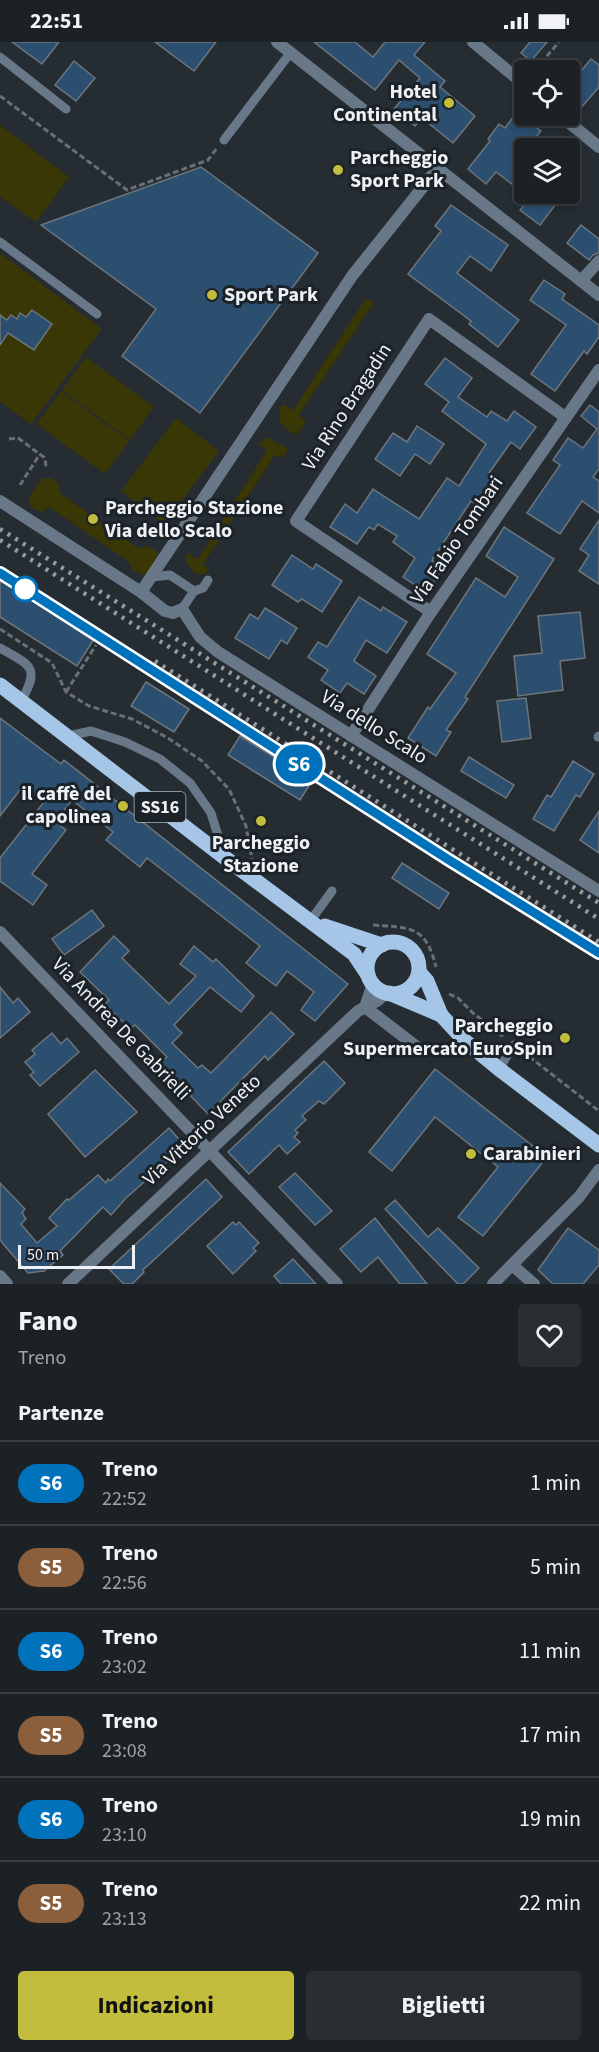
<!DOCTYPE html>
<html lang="it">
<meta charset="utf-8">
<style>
:root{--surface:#1c2126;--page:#292e32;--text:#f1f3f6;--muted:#a0a3a7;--line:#3a3e43;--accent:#c3bd3f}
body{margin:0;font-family:"Source Sans 3",sans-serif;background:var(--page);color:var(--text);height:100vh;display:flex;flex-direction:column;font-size:22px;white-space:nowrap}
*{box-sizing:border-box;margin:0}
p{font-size:20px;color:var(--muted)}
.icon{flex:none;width:33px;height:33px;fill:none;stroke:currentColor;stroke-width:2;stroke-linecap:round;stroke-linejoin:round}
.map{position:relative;height:1242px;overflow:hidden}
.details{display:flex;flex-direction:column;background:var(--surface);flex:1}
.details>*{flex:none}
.badge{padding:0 12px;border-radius:20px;font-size:21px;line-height:39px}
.fabs{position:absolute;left:514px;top:18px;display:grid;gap:12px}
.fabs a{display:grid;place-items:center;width:66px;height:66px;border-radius:6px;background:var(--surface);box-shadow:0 3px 9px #0003,0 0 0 2px var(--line);font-size:30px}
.scale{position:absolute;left:18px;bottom:15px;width:117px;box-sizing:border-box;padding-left:6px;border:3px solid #eef2f6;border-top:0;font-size:16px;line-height:21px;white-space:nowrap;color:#eef2f6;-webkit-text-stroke:4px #1b2228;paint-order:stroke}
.map>.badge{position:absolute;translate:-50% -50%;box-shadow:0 0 0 3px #fff}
h2{padding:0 18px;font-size:22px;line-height:54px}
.round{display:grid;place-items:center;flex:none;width:63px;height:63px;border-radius:6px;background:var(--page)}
.summary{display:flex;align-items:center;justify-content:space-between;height:102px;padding:0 18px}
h1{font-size:28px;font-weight:700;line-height:45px}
.primary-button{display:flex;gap:12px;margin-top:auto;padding:12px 18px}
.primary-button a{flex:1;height:69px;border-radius:6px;background:var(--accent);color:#111;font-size:24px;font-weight:700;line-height:69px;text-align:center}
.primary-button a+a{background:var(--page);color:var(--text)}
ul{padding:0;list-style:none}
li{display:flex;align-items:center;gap:18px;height:84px;padding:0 18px;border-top:2px solid var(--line)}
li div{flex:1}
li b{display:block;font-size:22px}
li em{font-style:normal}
li .badge{min-width:66px;font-weight:700;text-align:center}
.status{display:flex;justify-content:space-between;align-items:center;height:42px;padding:0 30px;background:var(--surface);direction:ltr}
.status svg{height:16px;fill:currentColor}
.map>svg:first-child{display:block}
.green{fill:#393705}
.building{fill:#2c4f70;stroke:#6d757d;stroke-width:1.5}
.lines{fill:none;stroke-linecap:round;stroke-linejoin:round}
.path{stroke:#696f74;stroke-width:3;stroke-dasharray:6 3;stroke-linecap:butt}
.service{stroke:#687888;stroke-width:9}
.minor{stroke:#687888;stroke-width:12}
.tertiary{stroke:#687888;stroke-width:12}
.primary{stroke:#a5c6e6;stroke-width:15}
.rail{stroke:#969ba0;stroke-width:4.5;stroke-dasharray:3 6;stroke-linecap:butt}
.line-casing{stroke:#fff;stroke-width:14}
.line{stroke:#0072bc;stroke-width:9}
.poi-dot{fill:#c3bd3f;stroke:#1b2228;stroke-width:2}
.stop-dot{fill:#fff;stroke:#0072bc;stroke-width:3}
.labels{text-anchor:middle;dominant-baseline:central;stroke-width:6;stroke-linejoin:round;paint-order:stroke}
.shield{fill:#1b2228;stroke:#afb4b8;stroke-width:1.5}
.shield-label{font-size:18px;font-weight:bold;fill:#eef2f6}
.poi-label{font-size:20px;font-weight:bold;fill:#eef2f6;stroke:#1b2228;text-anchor:start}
.street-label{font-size:20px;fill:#eef2f6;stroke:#1b2228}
</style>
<div class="status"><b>22:51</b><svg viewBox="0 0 49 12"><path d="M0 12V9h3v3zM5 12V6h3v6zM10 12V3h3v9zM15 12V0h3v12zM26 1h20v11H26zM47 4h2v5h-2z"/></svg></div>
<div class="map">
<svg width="599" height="1242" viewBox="0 0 599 1242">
<rect width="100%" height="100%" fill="#252c32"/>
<g class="green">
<polygon points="0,83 69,135 36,180 0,155"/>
<polygon points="0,211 102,287 31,382 0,360"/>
<path d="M366,256l8,5 -75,112 7,6 -9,14c-15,-7 -22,-14 -15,-31l11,6z"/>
<polygon points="86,315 154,365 130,398 62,348"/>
<polygon points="61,349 129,399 105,432 37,382"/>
<polygon points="176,376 219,409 164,482 121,449"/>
<polygon points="266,395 288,407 282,416 275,413 203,522 209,527 204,533 194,531 185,518 187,511 198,517 267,408 259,402"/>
<polygon points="42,436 51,436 59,441 60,451 138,506 146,504 158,510 159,518 151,530 143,533 133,528 128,519 49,465 43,470 35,468 29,462 29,455"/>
</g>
<g class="building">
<polygon points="12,0 59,0 42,22"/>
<polygon points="155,0 216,0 194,29"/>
<polygon points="314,0 355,0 373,15 385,0 425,0 414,13 445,39 440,45 475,74 453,101 422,76 415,84 394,67 420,36 399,18 375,48"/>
<polygon points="530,0 547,0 531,19 521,11"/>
<polygon points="591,17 599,23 599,45 579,68 570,61 570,42"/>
<polygon points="74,19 95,36 76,59 55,43"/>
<polygon points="516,71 541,89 527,106 525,106 525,119 519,126 525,131 525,152 496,130 486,142 468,127 490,99 488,97 499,82 505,86"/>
<polygon points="201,125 318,211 200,371 122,314 156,267 41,183"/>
<polygon points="533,152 543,152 556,162 540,183 520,168"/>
<polygon points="451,163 508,203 491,229 470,214 457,231 519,278 498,305 469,282 471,279 408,232 441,189 435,184"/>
<polygon points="581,183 599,197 599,211 593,213 589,218 567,201"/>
<polygon points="544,238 565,252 562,257 599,283 599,295 587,312 584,309 555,349 531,332 566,283 530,258"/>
<polygon points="32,268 52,282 34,308 8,291 0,303 0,273 7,278 11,273 17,277 20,271 26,275"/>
<polygon points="445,316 472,336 458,355 487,375 491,369 507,379 514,369 536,385 520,407 511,400 489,431 501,438 482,466 471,459 432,518 443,526 427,551 403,535 415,516 393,500 397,494 378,482 374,488 369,485 357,502 330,485 345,462 357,471 373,447 419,477 447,436 459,444 486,402 442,369 449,360 425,342"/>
<polygon points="590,363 599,370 599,427 593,435 599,439 599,471 582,459 560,492 527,471 560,423 553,418 568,396 583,406 597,387 581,374"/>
<polygon points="417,384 444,402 430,422 415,412 400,434 375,417 393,391 407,400"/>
<polygon points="599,478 599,542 579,529 589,513 580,507"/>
<polygon points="504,485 554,517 465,655 468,657 446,688 451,690 436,714 408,696 428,665 430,667 456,631 427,612 476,536 505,555 518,535 486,514"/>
<polygon points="292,513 313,527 316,522 342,539 322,570 302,557 298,560 272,543"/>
<polygon points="0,537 94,597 77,624 0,575"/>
<polygon points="359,555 381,569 383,565 407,580 387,611 366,598 354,619 376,634 364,652 347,641 340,651 321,638 328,628 308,615 318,600 327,605"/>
<polygon points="265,566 297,586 287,602 281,598 269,617 235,596 250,572 258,577"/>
<polygon points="580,570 585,616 560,619 563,648 518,654 514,614 542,611 538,574"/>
<polygon points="146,640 189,667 174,690 131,664"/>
<polygon points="526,656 531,696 502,700 497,659"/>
<polygon points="0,676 61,722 64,718 348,942 315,979 301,968 314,950 287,929 276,944 246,921 260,904 147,816 140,825 106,798 113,790 72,758 55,780 66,788 32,832 47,843 33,863 0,839 0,816 44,760 23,744 0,774"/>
<polygon points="240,694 312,739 300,758 228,713"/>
<polygon points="469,715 514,743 506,756 461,729"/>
<polygon points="573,719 594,732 580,755 576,753 554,789 533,777 547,753 551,755"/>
<polygon points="599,769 599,811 580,798"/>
<polygon points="402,821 449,851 439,867 392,836"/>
<polygon points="92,868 104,884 64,913 52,897"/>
<polygon points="114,894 129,909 122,916 169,962 196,934 180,922 194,904 213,920 216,917 254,954 241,970 210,945 174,983 182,991 172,1001 198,1026 202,1023 211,1031 271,970 294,992 268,1018 265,1014 208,1072 160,1022 167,1015 135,983 130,987 105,962 109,958 80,930"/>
<polygon points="0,945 13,961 18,956 30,970 0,996"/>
<polygon points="52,991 61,1002 67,996 79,1010 40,1044 30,1033 34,1030 25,1020 35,1012 32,1008"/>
<polygon points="324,1019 345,1041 324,1062 319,1059 302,1074 306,1078 295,1088 298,1091 294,1095 300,1100 287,1112 279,1103 249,1132 228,1110"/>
<polygon points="435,1027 547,1115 483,1194 458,1175 498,1125 435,1075 392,1129 369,1110"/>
<polygon points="95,1028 137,1070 85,1115 48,1072"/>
<polygon points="169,1086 185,1104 126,1156 111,1173 103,1165 60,1209 63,1213 44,1229 28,1231 0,1198 0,1141 25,1167 22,1171 26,1177 21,1182 37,1201 57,1184 49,1176 67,1157 69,1158 98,1133 106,1141 108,1137 110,1139"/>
<polygon points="295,1131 332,1169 315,1183 279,1145"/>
<polygon points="206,1137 222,1155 143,1228 144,1230 132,1242 124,1242 109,1227"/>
<polygon points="395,1158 428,1195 438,1186 479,1226 463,1242 458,1242 385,1167"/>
<polygon points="375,1176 427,1242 400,1242 378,1215 361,1230 340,1207"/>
<polygon points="233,1180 236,1183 239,1180 259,1201 253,1206 256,1209 233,1232 207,1204"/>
<polygon points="568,1186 599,1208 599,1223 583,1242 553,1242 538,1228"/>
<polygon points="293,1217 316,1242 281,1242 274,1234"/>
</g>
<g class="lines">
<g class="path">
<polyline points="535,28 559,0"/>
<polyline points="0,54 127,148 208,118 217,106"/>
<polyline points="9,397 18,396 45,416 46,425"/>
<polyline points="20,443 40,412"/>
<polyline points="0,587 52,621 66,650 89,664 132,677 168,696 202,719 229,747 246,784 252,817"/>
<polyline points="66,650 96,603"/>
<path d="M373,883c37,3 53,0 63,42"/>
<polyline points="449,952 458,956 473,971 505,996"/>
<polyline points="522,1009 599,1069"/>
</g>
<g class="service">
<polyline points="0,15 66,67"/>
<polyline points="224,98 291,10"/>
<polyline points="0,200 97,272"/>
<polyline points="152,535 170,533 194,549"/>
<polyline points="182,567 194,549 203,546 208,538"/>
<path d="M0,606c30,17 41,19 21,53"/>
<polyline points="68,694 91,689 125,700 160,717 190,741 211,771 224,813"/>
<polyline points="598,695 599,694"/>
<polyline points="311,878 332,849"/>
<polyline points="499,1027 514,1003"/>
</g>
<g class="minor">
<polyline points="581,239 599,219"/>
<polyline points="0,459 141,550 165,569 173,571 182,567 200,595 218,610 599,849"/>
<polyline points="141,550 352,234 438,126"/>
<polyline points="431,570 296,479 429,277 565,375"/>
<polyline points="351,694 431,570 599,328"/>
<polyline points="0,890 337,1242"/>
<polyline points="365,965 417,1005"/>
<polyline points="512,1223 534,1242"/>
<polyline points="0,1234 7,1242"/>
<polyline points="493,1242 579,1155 599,1128"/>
</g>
<g class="tertiary">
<polyline points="277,0 599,253"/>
<polyline points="473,0 525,43"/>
<polyline points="561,74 599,105"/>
<polyline points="365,965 373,942"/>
<polyline points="68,1242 358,969 377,959 387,950"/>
</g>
<g class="primary">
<polyline points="0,643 224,815 354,912 368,933"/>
<polyline points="325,884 382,903"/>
<circle cx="393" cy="926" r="26"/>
<polyline points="419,930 427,939 441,973"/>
<polyline points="389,951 441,973 465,999 499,1027 599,1103"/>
</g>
<g class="rail">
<polyline points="0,487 599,861"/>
<polyline points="0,498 599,877"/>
<polyline points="0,531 449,818 599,911"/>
<polyline points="155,619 599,900"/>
</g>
</g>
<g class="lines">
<g class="line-casing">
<polyline id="line" points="0,531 449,818 599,911"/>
</g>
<use href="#line" class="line"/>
</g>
<g class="poi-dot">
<circle cx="449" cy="61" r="6"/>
<circle cx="338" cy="128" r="6"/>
<circle cx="212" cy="253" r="6"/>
<circle cx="93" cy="477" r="6"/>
<circle cx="123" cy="764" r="6"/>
<circle cx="261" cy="779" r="6"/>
<circle cx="565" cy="996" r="6"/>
<circle cx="471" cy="1112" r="6"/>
</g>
<circle class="stop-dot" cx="25" cy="547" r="12"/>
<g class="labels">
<rect class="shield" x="134.5" y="750" width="51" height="30" rx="4.5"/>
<g class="shield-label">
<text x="160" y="765">SS16</text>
</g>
<g class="poi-label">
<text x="437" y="50" text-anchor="end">Hotel<tspan x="437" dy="23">Continental</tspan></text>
<text x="350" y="116">Parcheggio<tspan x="350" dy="23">Sport Park</tspan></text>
<text x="224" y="253">Sport Park</text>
<text x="105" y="466">Parcheggio Stazione<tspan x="105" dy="23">Via dello Scalo</tspan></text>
<text x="111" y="752" text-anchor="end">il caffè del<tspan x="111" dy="23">capolinea</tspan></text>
<text x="261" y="801" text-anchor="middle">Parcheggio<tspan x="261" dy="23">Stazione</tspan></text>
<text x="553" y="984" text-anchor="end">Parcheggio<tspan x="553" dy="23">Supermercato EuroSpin</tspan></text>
<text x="483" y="1112">Carabinieri</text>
</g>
<g class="street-label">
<text transform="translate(347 365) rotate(-57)">Via Rino Bragadin</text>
<text transform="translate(457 498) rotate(-56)">Via Fabio Tombari</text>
<text transform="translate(374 685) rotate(32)">Via dello Scalo</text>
<text transform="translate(121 987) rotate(46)">Via Andrea De Gabrielli</text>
<text transform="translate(202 1088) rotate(-43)">Via Vittorio Veneto</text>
</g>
</g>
</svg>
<div class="fabs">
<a><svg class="icon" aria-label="locate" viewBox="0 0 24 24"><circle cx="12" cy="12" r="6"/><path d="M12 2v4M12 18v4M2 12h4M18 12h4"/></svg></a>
<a><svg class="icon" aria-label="layers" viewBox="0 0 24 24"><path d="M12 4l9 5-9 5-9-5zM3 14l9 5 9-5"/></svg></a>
</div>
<div class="scale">50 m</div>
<b class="badge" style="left:299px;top:722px;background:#0072bc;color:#fff">S6</b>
</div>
<section class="details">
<div class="summary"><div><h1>Fano</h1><p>Treno</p></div><a class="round"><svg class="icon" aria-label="heart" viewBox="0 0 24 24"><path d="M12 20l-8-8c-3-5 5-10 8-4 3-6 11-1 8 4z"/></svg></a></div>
<h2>Partenze</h2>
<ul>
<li><span class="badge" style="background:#0072bc;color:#fff">S6</span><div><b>Treno</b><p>22:52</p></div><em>1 min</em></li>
<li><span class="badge" style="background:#8b5e3c;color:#fff">S5</span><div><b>Treno</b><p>22:56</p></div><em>5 min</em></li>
<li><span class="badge" style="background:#0072bc;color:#fff">S6</span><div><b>Treno</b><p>23:02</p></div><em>11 min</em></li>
<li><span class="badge" style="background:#8b5e3c;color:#fff">S5</span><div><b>Treno</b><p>23:08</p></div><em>17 min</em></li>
<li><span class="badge" style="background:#0072bc;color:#fff">S6</span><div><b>Treno</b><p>23:10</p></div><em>19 min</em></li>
<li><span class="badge" style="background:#8b5e3c;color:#fff">S5</span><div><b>Treno</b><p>23:13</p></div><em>22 min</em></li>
</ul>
<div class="primary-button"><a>Indicazioni</a><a>Biglietti</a></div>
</section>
